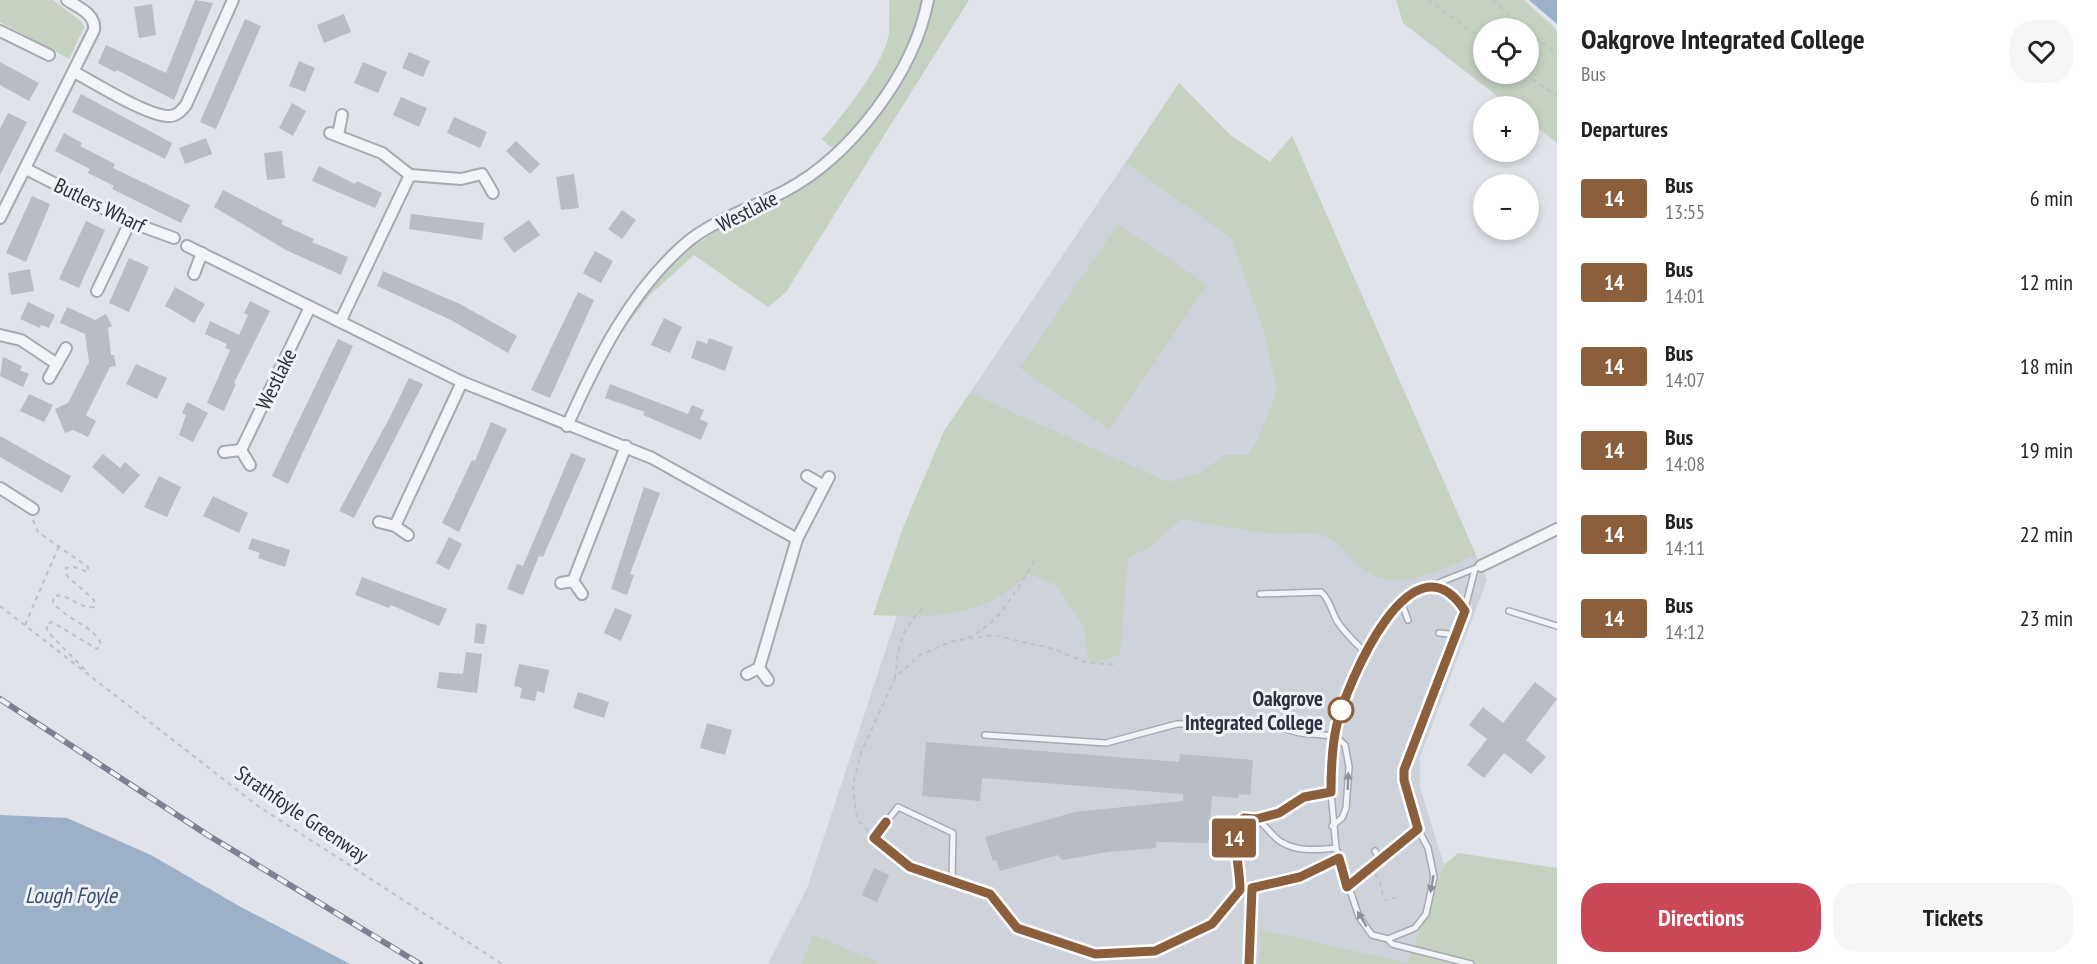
<!DOCTYPE html>
<meta charset="utf-8">
<style>
:root{--surface:#fff;--page:#f6f6f6;--text:#222;--muted:#767676;--accent:#ca4858}
body{margin:0;font-family:"PT Sans Narrow",sans-serif;background:var(--page);color:var(--text);height:100vh;display:flex;flex-direction:column;font-size:22px;white-space:nowrap}
*{box-sizing:border-box;margin:0}
p{font-size:20px;color:var(--muted)}
.icon{flex:none;width:33px;height:33px;fill:none;stroke:currentColor;stroke-width:2;stroke-linecap:round;stroke-linejoin:round}
.map{position:relative;flex:1;overflow:hidden}
.details{display:flex;flex-direction:column;background:var(--surface);width:540px}
.details>*{flex:none}
.badge{padding:0 12px;border-radius:4px;font-size:21px;line-height:39px}
.controls{position:absolute;left:1473px;top:18px;display:grid;gap:12px}
.controls a{display:grid;place-items:center;width:66px;height:66px;border-radius:50%;background:var(--surface);box-shadow:0 3px 9px #0003;font-size:30px}
.map>.badge{position:absolute;translate:-50% -50%;box-shadow:0 0 0 3px #fff}
h2{padding:0 24px;font-size:22px;line-height:54px}
.round{display:grid;place-items:center;flex:none;width:63px;height:63px;border-radius:24px;background:var(--page)}
.head{display:flex;align-items:center;justify-content:space-between;height:102px;padding:0 24px}
h1{font-size:28px;font-weight:700;line-height:45px}
.primary-button{display:flex;gap:12px;margin-top:auto;padding:12px 24px}
.primary-button a{flex:1;height:69px;border-radius:24px;background:var(--accent);color:#fff;font-size:24px;font-weight:700;line-height:69px;text-align:center}
.primary-button a+a{background:var(--page);color:var(--text)}
ul{padding:0;list-style:none}
li{display:flex;align-items:center;gap:18px;height:84px;padding:0 24px}
li div{flex:1}
li b{display:block;font-size:22px}
li em{font-style:normal}
li .badge{min-width:66px;font-weight:700;text-align:center}
main{display:flex;flex:1;min-height:0}
.map>svg:first-child{display:block}
.built{fill:#ced2db}
.green{fill:#c5d2c2;fill-rule:evenodd}
.water{fill:#9cb0c8}
.building{fill:#b8bcc5}
.lines{fill:none;stroke-linecap:round;stroke-linejoin:round}
.lane-casing{stroke:#a5aab3;stroke-width:8}
.street-casing{stroke:#a5aab3;stroke-width:14}
.path{stroke:#bec1c7;stroke-width:2;stroke-dasharray:4.5 4.5;stroke-linecap:butt}
.lane{stroke:#f3f4f7;stroke-width:5}
.street{stroke:#f3f4f7;stroke-width:10}
.rail-casing{stroke:#7a8292;stroke-width:6}
.rail{stroke:#f0f2f6;stroke-width:4;stroke-dasharray:11;stroke-linecap:butt}
.oneway{fill:#8e929c}
.line-casing{stroke:#fff;stroke-width:14}
.line{stroke:#8b5e3c;stroke-width:9}
.stop-dot{fill:#fff;stroke:#8b5e3c;stroke-width:3}
.labels{text-anchor:middle;dominant-baseline:central;stroke-width:6;stroke-linejoin:round;paint-order:stroke}
.street-label{font-size:21px;fill:#293140;stroke:#f0f2f6}
.stop-label{font-size:21px;font-weight:bold;fill:#293140;stroke:#f0f2f6;text-anchor:end}
.water-label{font-size:22px;font-style:italic;fill:#344e73;stroke:#f0f2f6}
</style>
<main>
<div class="map">
<svg width="1557" height="964" viewBox="0 0 1557 964">
<rect width="100%" height="100%" fill="#e0e3e9"/>
<polygon class="built" points="1179,83 1230,135 1270,162 1292,136 1487,580 1420,757 1420,787 1444,865 1408,964 1261,929 1259,964 768,964 807,888 912,570 944,431"/>
<g class="green">
<polygon points="0,0 53,0 81,21 84,27 69,59 0,22"/>
<path d="M889,0h80l-183,292 -18,15 -74,-52 -45,41 -26,34 32,-50 28,-27 32,-21 10,-11 39,-20 82,-57 -16,3 -8,-8c20,-23 64,-77 67,-106 1,-11 0,-22 0,-33z"/>
<path d="M1396,0h128l33,30v113l-28,-22 -1,-15h-18l-107,-83zM1484,28h44v46h-44z"/>
<path d="M1179,83l51,52 40,27 22,-26 184,419c-41,15 -80,43 -119,9 -20,-18 -15,-23 -43,-30 -12,-3 -25,1 -37,0 -32,-3 -64,-9 -95,-15l-33,29 -21,10 -8,96 -24,10 -8,-5 -4,-32 -28,-42 -27,-11c-49,45 -92,44 -156,41l31,-90 40,-94 26,-38 198,89 32,-9 24,-18h24l10,-16 19,-49 -13,-58 -33,-94 -105,-75z"/>
<polygon points="1118,224 1207,285 1109,429 1020,368"/>
<polygon points="1458,853 1557,868 1557,964 1259,964 1260,929 1407,963 1444,865"/>
<polygon points="813,935 814,935 882,964 801,964"/>
</g>
<g class="water">
<polygon points="1529,0 1557,0 1557,24"/>
<polygon points="0,815 67,818 151,855 239,906 350,964 0,964"/>
</g>
<g class="building">
<polygon points="195,0 213,3 174,100 117,70 115,72 98,63 106,45 166,73"/>
<polygon points="152,4 156,35 139,38 134,7"/>
<polygon points="344,14 351,32 324,43 317,25"/>
<polygon points="245,19 261,26 216,129 200,122"/>
<polygon points="409,52 430,61 423,77 402,68"/>
<polygon points="299,61 315,68 305,92 289,86"/>
<polygon points="0,62 39,83 29,101 0,85"/>
<polygon points="363,62 387,72 378,93 354,83"/>
<polygon points="81,94 172,143 165,159 72,112"/>
<polygon points="401,97 427,108 419,127 393,115"/>
<polygon points="292,103 306,111 293,136 279,128"/>
<polygon points="8,113 27,122 0,175 0,129"/>
<polygon points="454,117 487,132 480,148 447,133"/>
<polygon points="64,133 82,143 80,146 115,164 113,168 190,205 181,223 112,189 114,186 88,173 90,169 55,151"/>
<polygon points="206,138 212,154 185,164 179,148"/>
<polygon points="516,141 540,164 530,174 506,151"/>
<polygon points="282,151 285,178 267,180 264,153"/>
<polygon points="319,166 355,184 357,181 382,193 375,208 312,181"/>
<polygon points="574,174 579,208 561,210 556,177"/>
<polygon points="223,190 283,221 281,224 314,239 312,242 348,257 341,275 286,250 214,207"/>
<polygon points="32,196 50,204 26,262 6,253"/>
<polygon points="622,210 636,220 622,239 608,229"/>
<polygon points="411,214 484,223 482,240 409,229"/>
<polygon points="529,220 540,235 514,253 503,238"/>
<polygon points="86,221 105,230 79,288 59,279"/>
<polygon points="595,251 613,261 601,283 583,273"/>
<polygon points="129,258 149,267 129,312 109,303"/>
<polygon points="30,269 34,291 11,295 8,273"/>
<polygon points="383,271 460,304 517,336 508,353 451,320 377,286"/>
<polygon points="175,287 205,304 194,323 165,306"/>
<polygon points="578,292 594,300 550,398 531,390"/>
<polygon points="250,301 270,311 234,383 236,384 224,411 207,403 230,350 225,348 227,344 205,334 210,321 239,335 248,315 244,313"/>
<polygon points="28,302 55,315 49,328 41,325 40,328 20,319"/>
<polygon points="67,307 95,320 106,314 112,326 108,328 111,355 114,355 116,366 110,367 86,415 96,421 88,437 73,430 65,433 55,409 68,403 89,362 85,334 60,323"/>
<polygon points="664,318 682,327 670,353 651,345"/>
<polygon points="709,338 733,347 725,371 691,358 697,340 707,344"/>
<polygon points="338,339 353,346 288,484 272,476"/>
<polygon points="3,357 22,366 20,370 29,374 23,387 0,376"/>
<polygon points="136,364 167,378 157,399 126,384"/>
<polygon points="409,378 423,384 354,518 339,511 390,417"/>
<polygon points="610,384 688,414 692,405 704,410 700,419 708,423 701,440 643,415 645,412 605,398"/>
<polygon points="29,394 53,405 44,422 20,411"/>
<polygon points="187,402 208,413 193,442 179,435 186,415 182,413"/>
<polygon points="491,422 507,429 459,532 442,523 472,460 475,461"/>
<polygon points="0,436 71,476 62,493 0,457"/>
<polygon points="571,453 586,459 543,557 539,556 523,595 507,589 517,564 523,566"/>
<polygon points="103,454 120,468 125,462 140,475 123,494 92,467"/>
<polygon points="159,476 181,487 167,517 144,507"/>
<polygon points="644,487 660,493 630,574 634,575 627,595 611,589"/>
<polygon points="213,496 248,513 239,533 203,516"/>
<polygon points="449,537 462,544 449,570 436,563"/>
<polygon points="252,538 290,550 285,567 258,558 260,553 248,549"/>
<polygon points="362,577 447,609 439,626 391,605 389,608 355,595"/>
<polygon points="615,608 632,615 621,641 604,633"/>
<polygon points="476,623 487,625 484,644 474,643"/>
<polygon points="466,652 482,654 477,693 437,688 439,672 463,674"/>
<polygon points="519,664 549,670 544,693 537,691 535,701 520,698 522,688 514,686"/>
<polygon points="1535,682 1557,699 1526,740 1546,757 1531,774 1504,753 1484,778 1467,765 1487,739 1469,725 1483,707 1503,723"/>
<polygon points="578,692 609,702 604,718 573,708"/>
<polygon points="707,723 732,730 725,755 700,748"/>
<polygon points="926,742 1179,762 1180,754 1253,760 1250,795 1239,794 1238,798 1212,796 1210,825 1223,827 1221,841 1208,841 1208,843 1156,842 1156,848 1108,852 1062,860 1058,855 1000,871 996,860 993,861 985,837 1075,812 1183,801 1183,794 982,778 980,801 922,796"/>
<polygon points="874,868 889,875 877,902 862,895"/>
</g>
<g class="lines">
<g class="lane-casing">
<g id="lane">
<path d="M1427,588c17,3 28,8 38,23"/>
<path d="M1260,594l61,-2c9,8 10,18 16,29 8,12 18,22 29,32"/>
<polyline points="1401,601 1408,620"/>
<polyline points="1509,611 1557,626"/>
<polyline points="1439,633 1458,635"/>
<polyline points="985,735 1106,743 1177,724 1259,722 1300,733 1335,736 1345,745 1349,767 1346,808 1342,818 1332,826"/>
<polyline points="1256,819 1279,813 1304,797 1331,792"/>
<polyline points="1375,851 1381,860"/>
<polyline points="952,880 953,833 898,807 874,838 910,867 990,894 1018,929 1095,954 1155,951 1212,924 1240,890 1300,877 1339,858"/>
<polyline points="1347,887 1418,829 1404,780 1404,770 1458,635 1475,569"/>
<path d="M1240,890c0,-23 -7,-43 -4,-66 24,-17 28,7 45,18 17,10 36,8 55,6"/>
<polyline points="1388,939 1415,928 1426,914 1434,877 1428,848 1418,829"/>
<polyline points="1249,964 1253,888"/>
<polyline points="1471,964 1392,944 1388,939 1372,935 1359,917 1336,848 1331,792 1337,723 1350,684 1384,619 1413,593 1481,566"/>
</g>
</g>
<g class="street-casing">
<g id="street">
<polyline points="0,31 49,55"/>
<path d="M74,72c23,12 70,42 93,44 9,1 14,-5 19,-11l47,-105"/>
<polyline points="330,133 382,153 410,175 461,179 482,174 493,193"/>
<polyline points="338,135 342,115"/>
<polyline points="26,169 130,222 174,238"/>
<path d="M0,218l94,-188c2,-16 -15,-22 -27,-30"/>
<polyline points="187,246 462,382 652,458 797,539"/>
<polyline points="194,274 202,253"/>
<polyline points="97,291 130,222"/>
<polyline points="341,320 410,175"/>
<polyline points="0,335 21,340 57,364"/>
<polyline points="49,378 66,348"/>
<path d="M567,426c29,-65 63,-134 118,-182 26,-23 69,-37 100,-53 66,-35 129,-118 143,-191"/>
<polyline points="241,450 310,307"/>
<polyline points="224,452 241,450 250,465"/>
<polyline points="807,476 824,486"/>
<polyline points="0,488 33,509"/>
<polyline points="379,522 395,526 408,535"/>
<polyline points="395,526 462,382"/>
<polyline points="1481,566 1557,529"/>
<polyline points="573,581 626,446"/>
<polyline points="561,583 573,581 582,594"/>
<polyline points="759,668 768,680"/>
<polyline points="747,674 759,668 797,539 829,477"/>
</g>
</g>
<g class="path">
<polyline points="1428,0 1484,40"/>
<polyline points="1493,0 1524,28"/>
<polyline points="1528,32 1557,54"/>
<polyline points="1525,74 1557,96"/>
<path d="M33,520l5,12 50,35v5l-14,-5 -8,1 1,8 27,24v7c-16,2 -25,-14 -40,-11l-1,6c13,18 40,23 48,42l-4,5 -45,-27 -6,3 2,7 38,39"/>
<polyline points="0,606 258,806 502,964"/>
<polyline points="25,625 59,546"/>
<path d="M968,638c34,-16 49,-50 69,-81"/>
<path d="M895,678c3,-30 6,-50 29,-71"/>
<polyline points="868,831 857,819 855,805 853,785 860,755 895,678 920,655 953,641 993,635 1054,649 1085,662 1116,665"/>
<polyline points="1375,874 1380,882 1384,900 1400,897"/>
</g>
<use href="#lane" class="lane"/>
<use href="#street" class="street"/>
<g class="rail-casing">
<polyline id="rail" points="0,699 206,834 420,964"/>
</g>
<use href="#rail" class="rail"/>
</g>
<defs><path id="oneway-solid" d="M-6-.8H1V-3.2L6.5 0L1 3.2V.8H-6Z" transform="scale(1.5)"/></defs>
<g class="oneway">
<use href="#oneway-solid" transform="translate(1348 781) rotate(-88)"/>
<use href="#oneway-solid" transform="translate(1432 884) rotate(100)"/>
<use href="#oneway-solid" transform="translate(1362 919) rotate(-121)"/>
</g>
<g class="lines">
<g class="line-casing">
<path id="line" d="M886,822l-12,16 36,29 80,27 27,34 78,26 60,-3 57,-27 28,-34c0,-23 -7,-43 -4,-66l8,-6 12,1 23,-6 25,-16 27,-5c0,-22 1,-47 6,-68 10,-40 75,-196 128,-113l-61,159v10l14,49 -71,58 -8,-29 -39,19 -48,11 -3,76"/>
</g>
<use href="#line" class="line"/>
</g>
<circle class="stop-dot" cx="1341" cy="710" r="12"/>
<g class="labels">
<g class="street-label">
<text transform="translate(100 205) rotate(26)">Butlers Wharf</text>
<text transform="translate(747 211) rotate(-27)">Westlake</text>
<text transform="translate(276 379) rotate(-64)">Westlake</text>
<text transform="translate(302 814) rotate(34)">Strathfoyle Greenway</text>
</g>
<g class="stop-label">
<text x="1323" y="698">Oakgrove<tspan x="1323" dy="24">Integrated College</tspan></text>
</g>
<g class="water-label">
<text x="71" y="895">Lough Foyle</text>
</g>
</g>
</svg>
<div class="controls">
<a><svg class="icon" aria-label="locate" viewBox="0 0 24 24"><circle cx="12" cy="12" r="6"/><path d="M12 2v4M12 18v4M2 12h4M18 12h4"/></svg></a>
<a>+</a>
<a>−</a>
</div>
<b class="badge" style="left:1234px;top:838px;background:#8b5e3c;color:#fff">14</b>
</div>
<section class="details">
<div class="head"><div><h1>Oakgrove Integrated College</h1><p>Bus</p></div><a class="round"><svg class="icon" aria-label="heart" viewBox="0 0 24 24"><path d="M12 20l-8-8c-3-5 5-10 8-4 3-6 11-1 8 4z"/></svg></a></div>
<h2>Departures</h2>
<ul>
<li><span class="badge" style="background:#8b5e3c;color:#fff">14</span><div><b>Bus</b><p>13:55</p></div><em>6 min</em></li>
<li><span class="badge" style="background:#8b5e3c;color:#fff">14</span><div><b>Bus</b><p>14:01</p></div><em>12 min</em></li>
<li><span class="badge" style="background:#8b5e3c;color:#fff">14</span><div><b>Bus</b><p>14:07</p></div><em>18 min</em></li>
<li><span class="badge" style="background:#8b5e3c;color:#fff">14</span><div><b>Bus</b><p>14:08</p></div><em>19 min</em></li>
<li><span class="badge" style="background:#8b5e3c;color:#fff">14</span><div><b>Bus</b><p>14:11</p></div><em>22 min</em></li>
<li><span class="badge" style="background:#8b5e3c;color:#fff">14</span><div><b>Bus</b><p>14:12</p></div><em>23 min</em></li>
</ul>
<div class="primary-button"><a>Directions</a><a>Tickets</a></div>
</section>
</main>
